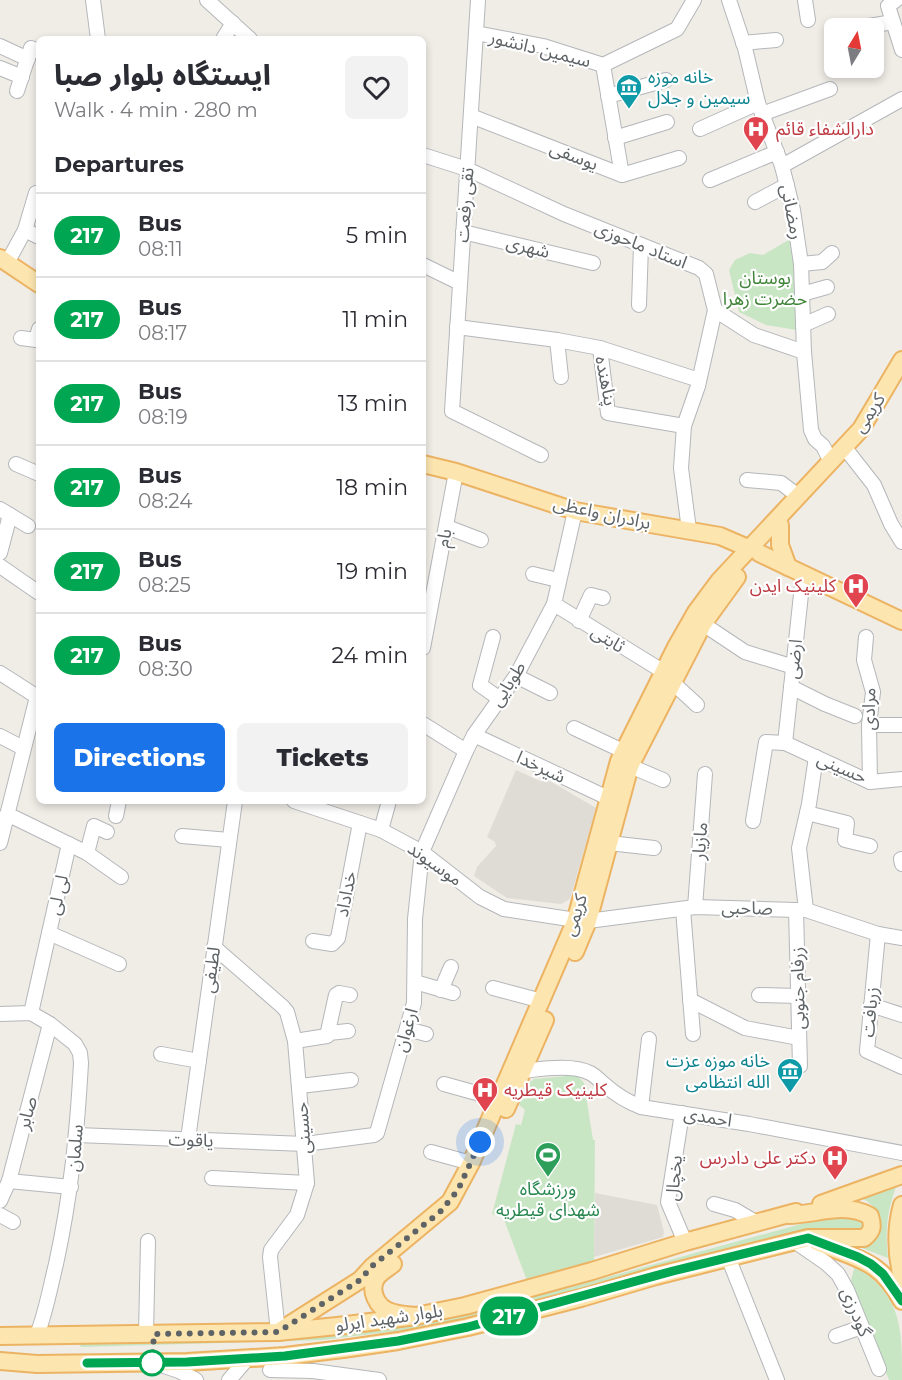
<!DOCTYPE html>
<meta charset="utf-8">
<style>
:root{--surface:#fff;--page:#f2f2f3;--text:#2b2b33;--muted:#7c7c81;--line:#e1e1e2;--accent:#1a73e8}
body{margin:0;font-family:Montserrat,"Noto Sans Arabic",sans-serif;background:var(--page);color:var(--text);height:100vh;display:flex;flex-direction:column;font-size:22px;white-space:nowrap}
*{box-sizing:border-box;margin:0}
p{font-size:20px;color:var(--muted)}
.icon{flex:none;width:33px;height:33px;fill:none;stroke:currentColor;stroke-width:2;stroke-linecap:round;stroke-linejoin:round}
.map{position:relative;flex:1;overflow:hidden}
.side{position:absolute;left:36px;top:36px;width:390px;height:768px;display:flex;flex-direction:column;background:var(--surface);border-radius:9px;box-shadow:0 3px 9px #0003}
.side>*{flex:none}
.badge{padding:0 12px;border-radius:20px;font-size:21px;line-height:39px}
.needle{width:39px;rotate:10deg}
.tools{position:absolute;left:824px;top:18px;display:grid;gap:12px}
.tools a{display:grid;place-items:center;width:60px;height:60px;border-radius:9px;background:var(--surface);box-shadow:0 3px 9px #0003;font-size:30px}
.you{position:absolute;width:30px;height:30px;margin:-15px;border:4px solid #fff;border-radius:50%;background:#1a73e8;box-shadow:0 0 0 9px #1a73e833}
.map>.badge{position:absolute;translate:-50% -50%;box-shadow:0 0 0 3px #fff}
h2{padding:0 18px;font-size:22px;line-height:54px}
.round{display:grid;place-items:center;flex:none;width:63px;height:63px;border-radius:9px;background:var(--page)}
.overview{display:flex;align-items:center;justify-content:space-between;height:102px;padding:0 18px}
h1{font-size:28px;font-weight:800;line-height:45px}
.cta{display:flex;gap:12px;margin-top:auto;padding:12px 18px}
.cta a{flex:1;height:69px;border-radius:9px;background:var(--accent);color:#fff;font-size:24px;font-weight:800;line-height:69px;text-align:center}
.cta a+a{background:var(--page);color:var(--text)}
ul{padding:0;list-style:none}
li{display:flex;align-items:center;gap:18px;height:84px;padding:0 18px;border-top:2px solid var(--line)}
li div{flex:1}
li b{display:block;font-size:22px}
li em{font-style:normal}
li .badge{min-width:66px;font-weight:700;text-align:center}
.map>svg:first-child{display:block}
.education{fill:#dfdcd5}
.green{fill:#c9e6c4}
.lines{fill:none;stroke-linecap:round;stroke-linejoin:round}
.minor-casing{stroke:#b4b7ba;stroke-width:16}
.major-casing{stroke:#ecb363;stroke-width:20}
.minor{stroke:#fff;stroke-width:14}
.major{stroke:#fce5af;stroke-width:16}
.line-casing{stroke:#fff;stroke-width:14}
.line{stroke:#00a651;stroke-width:9}
.walk{stroke:#5e6366;stroke-width:6;stroke-dasharray:0 10.8}
.stop-dot{fill:#fff;stroke:#00a651;stroke-width:3}
.labels{text-anchor:middle;dominant-baseline:central;stroke-width:4.5;stroke-linejoin:round;paint-order:stroke}
.street-label{font-size:18px;fill:#5e6366;stroke:#fff}
.culture-label{font-size:18px;fill:#0d838f;stroke:#fff;text-anchor:start}
.health-label{font-size:18px;fill:#be3a42;stroke:#fff;text-anchor:start}
.park-label{font-size:18px;fill:#3f8338;stroke:#fff}
.leisure-label{font-size:18px;fill:#27864d;stroke:#fff}
</style>
<div class="map">
<svg width="902" height="1380" viewBox="0 0 902 1380">
<rect width="100%" height="100%" fill="#f0ece6"/>
<g class="education">
<polygon points="516,770 542,782 543,777 596,808 570,899 561,904 507,898 474,876 477,867 496,846 495,842 487,837"/>
<polygon points="595,1193 657,1205 664,1232 663,1237 594,1257"/>
</g>
<g class="green">
<polygon points="792,238 797,330 766,325 739,312 729,270 735,260 750,253 763,255"/>
<polygon points="577,1075 584,1083 593,1140 595,1140 594,1265 529,1286 503,1217 492,1214 516,1124 521,1125 525,1110 519,1105 529,1083 534,1079"/>
<path d="M897,1184c-10,28 -12,45 -9,74l-42,-16 32,-9c6,-18 -2,-26 -16,-35z"/>
<polygon points="848,1211 867,1219 863,1229 857,1232 807,1231 760,1241 478,1316 413,1329 322,1340 81,1347 78,1341 308,1336 398,1327 568,1288"/>
<path d="M855,1265c47,32 47,61 47,115h-13l-39,-96z"/>
</g>
<g class="lines">
<g class="minor-casing">
<g id="minor">
<polyline points="93,0 98,39"/>
<polyline points="207,0 250,39"/>
<polyline points="478,0 452,411 541,455"/>
<polyline points="729,0 745,48 758,103 782,166 793,210 801,264 804,352 811,430 815,439 823,446 831,462"/>
<polyline points="805,0 808,20"/>
<polyline points="896,0 888,6 902,50"/>
<polyline points="857,28 893,22"/>
<polyline points="476,33 543,46 603,65 677,29 694,0"/>
<polyline points="223,39 233,23"/>
<polyline points="743,43 776,40"/>
<polyline points="0,46 28,59"/>
<polyline points="603,65 622,175"/>
<polyline points="0,68 22,77"/>
<polyline points="17,91 31,48 39,52"/>
<polyline points="608,96 666,80"/>
<polyline points="762,114 830,89"/>
<polyline points="471,116 622,175 679,158"/>
<polyline points="700,129 758,103"/>
<polyline points="615,138 667,122"/>
<polyline points="423,155 467,169 564,214 699,268 706,274 715,310 698,386 684,426 681,468 689,530"/>
<polyline points="782,166 902,99"/>
<polyline points="710,180 777,152"/>
<polyline points="755,202 787,185"/>
<polyline points="25,230 39,237"/>
<polyline points="463,232 593,263"/>
<polyline points="7,263 25,230 36,193 39,194"/>
<polyline points="801,264 822,262 832,253"/>
<polyline points="423,265 460,283"/>
<polyline points="802,294 827,287"/>
<polyline points="639,305 641,245"/>
<polyline points="715,310 754,335 804,352"/>
<polyline points="803,325 828,314"/>
<polyline points="457,327 557,340 600,348 699,380"/>
<polyline points="21,338 36,340 39,329"/>
<polyline points="557,340 561,377"/>
<polyline points="600,348 608,413 684,426"/>
<polyline points="845,448 874,485 891,524 902,542"/>
<polyline points="16,464 39,474"/>
<polyline points="747,480 781,483 797,495"/>
<polyline points="0,509 28,526"/>
<polyline points="447,527 481,540"/>
<polyline points="0,553 10,515"/>
<polyline points="0,566 39,593"/>
<polyline points="533,574 558,580"/>
<polyline points="554,604 664,672"/>
<polyline points="579,621 591,595 603,598"/>
<polyline points="703,624 745,652 794,667"/>
<polyline points="493,637 480,685 500,699"/>
<polyline points="866,637 864,660 873,692 869,725 870,782"/>
<polyline points="423,648 456,472"/>
<polyline points="0,673 39,698"/>
<polyline points="516,676 550,693"/>
<polyline points="672,682 697,705"/>
<polyline points="791,687 825,704 855,716"/>
<polyline points="423,724 466,751"/>
<polyline points="869,725 902,725"/>
<polyline points="574,728 623,751"/>
<polyline points="474,735 608,798"/>
<polyline points="0,736 23,748"/>
<polyline points="785,743 803,576"/>
<polyline points="630,766 663,780"/>
<polyline points="294,801 381,830 422,852 480,897 504,909 576,920"/>
<polyline points="807,813 847,823 845,840 870,846"/>
<polyline points="7,814 87,853 121,877"/>
<polyline points="116,816 119,801"/>
<polyline points="753,821 766,742 785,743 870,782 902,779"/>
<polyline points="381,830 389,801"/>
<polyline points="182,836 229,840"/>
<polyline points="0,843 37,697"/>
<polyline points="609,843 654,848"/>
<polyline points="87,853 94,826 107,832"/>
<polyline points="901,859 902,864"/>
<polyline points="695,907 705,774"/>
<polyline points="683,909 693,1034"/>
<polyline points="796,910 800,1066"/>
<polyline points="806,910 799,848 809,804 816,757"/>
<polyline points="588,921 695,907 796,910 806,910 878,934 902,938"/>
<polyline points="49,933 119,964"/>
<polyline points="878,934 867,1051 902,1067"/>
<polyline points="313,941 332,944 338,938 360,823"/>
<polyline points="214,947 283,1007 287,1012 295,1041 307,1183 297,1215 271,1250 270,1257 278,1332"/>
<polyline points="415,982 453,993"/>
<polyline points="493,988 542,1001"/>
<polyline points="441,990 451,967"/>
<polyline points="759,995 798,996"/>
<polyline points="690,1000 745,1028 799,1038"/>
<polyline points="871,1005 902,1015"/>
<polyline points="31,1013 69,844"/>
<path d="M0,1014l31,-1 19,11 25,20 5,9 1,10c-4,71 -10,132 -25,201 -6,24 -10,48 -19,71"/>
<polyline points="407,1029 426,1034"/>
<polyline points="329,1033 348,1031"/>
<polyline points="295,1041 327,1036 336,995 339,993 350,995"/>
<polyline points="161,1054 199,1061"/>
<path d="M523,1071c19,-2 49,-7 67,2 5,2 10,8 15,12 10,9 23,17 36,22l108,17 153,29"/>
<polyline points="444,1084 498,1099"/>
<polyline points="300,1086 351,1080"/>
<polyline points="641,1107 649,1039"/>
<polyline points="682,1113 668,1202 685,1242"/>
<polyline points="77,1135 305,1144 374,1135 377,1133 414,1003 415,919 422,852 466,751 474,735 516,676 554,604 575,511"/>
<polyline points="188,1139 235,801"/>
<polyline points="431,1152 471,1163"/>
<polyline points="212,1178 307,1183"/>
<polyline points="9,1181 71,1187"/>
<polyline points="0,1201 9,1181 50,1024"/>
<polyline points="714,1204 735,1210 757,1223"/>
<polyline points="0,1215 13,1222"/>
<polyline points="794,1241 826,1263 838,1274 847,1290 879,1369"/>
<polyline points="728,1257 777,1380"/>
<polyline points="146,1334 148,1241"/>
<polyline points="836,1336 862,1327"/>
<polyline points="158,1364 179,1371 196,1380"/>
<polyline points="270,1370 313,1371 379,1380"/>
<polyline points="229,1380 247,1359"/>
</g>
</g>
<g class="major-casing">
<g id="major">
<polyline points="0,258 39,284"/>
<polyline points="423,464 456,472 575,511 720,536 748,548"/>
<polyline points="780,525 780,545 788,567"/>
<polyline points="759,553 902,621"/>
<polyline points="575,952 588,921 630,766 703,624 737,577"/>
<polyline points="506,1109 545,1020"/>
<polyline points="821,1204 902,1175"/>
<path d="M902,1205c-7,25 -6,48 0,73"/>
<path d="M817,1242c39,17 63,17 85,59"/>
<path d="M393,1264c-5,4 -12,8 -16,13 -9,13 0,31 14,35 8,3 17,3 25,4"/>
<polyline points="278,1332 360,1280 372,1267 450,1202 471,1163 575,922 619,761 676,647 696,612 719,581 861,429 902,360"/>
<polyline points="0,1336 278,1332 347,1325 416,1316 465,1306 592,1271 685,1242 796,1212"/>
<path d="M0,1361l37,3 150,-2 98,-6 58,-7 55,-8 70,-14 113,-29 75,-22 152,-38h56c9,-7 9,-12 6,-22 -27,-15 -54,-1 -82,-1"/>
</g>
</g>
<use href="#minor" class="minor"/>
<use href="#major" class="major"/>
</g>
<g class="lines">
<g class="line-casing">
<polyline id="line" points="87,1363 187,1362 285,1356 398,1341 468,1327 673,1271 808,1238 858,1257 871,1264 883,1274 902,1301"/>
</g>
<use href="#line" class="line"/>
<polyline class="walk" points="152,1363 154,1334 278,1332 360,1280 372,1266 440,1212 458,1190 480,1142"/>
</g>
<defs>
<g id="museum-pin" transform="scale(1.35)"><path d="M0 17L-7.5 6A9.5 9.5 0 1 1 7.5 6Z" fill="#0f9aa8" stroke="#fff"/><path d="M0-6L6-3V-2H-6V-3ZM-5-1h2V3h-2ZM-1-1h2V3h-2ZM3-1h2V3H3ZM-6 4H6V6H-6Z" fill="#fff"/></g>
<g id="hospital-pin" transform="scale(1.35)"><path d="M0 17L-7.5 6A9.5 9.5 0 1 1 7.5 6Z" fill="#e0444e" stroke="#fff"/><path d="M-5-5h3v3.5h4V-5h3V5h-3V1.5h-4V5h-3Z" fill="#fff"/></g>
<g id="stadium-pin" transform="scale(1.35)"><path d="M0 17L-7.5 6A9.5 9.5 0 1 1 7.5 6Z" fill="#2e9e5b" stroke="#fff"/><path d="M0-5a6.5 5 0 1 0 0 10a6.5 5 0 1 0 0-10ZM-3.5-1.8h7v3.6h-7Z" fill="#fff"/></g>
</defs>
<g fill-rule="evenodd">
<use href="#museum-pin" x="629" y="87"/>
<use href="#hospital-pin" x="756" y="129"/>
<use href="#hospital-pin" x="856" y="586"/>
<use href="#museum-pin" x="790" y="1071"/>
<use href="#hospital-pin" x="485" y="1090"/>
<use href="#stadium-pin" x="548" y="1155"/>
<use href="#hospital-pin" x="835" y="1158"/>
</g>
<circle class="stop-dot" cx="152" cy="1363" r="12"/>
<g class="labels">
<g class="street-label">
<text transform="translate(540 49) rotate(14)">سیمین دانشور</text>
<text transform="translate(574 156) rotate(21)">یوسفی</text>
<text transform="translate(465 205) rotate(-86)">تقی رفعت</text>
<text transform="translate(792 212) rotate(79)">رمضانی</text>
<text transform="translate(641 245) rotate(22)">استاد ماحوزی</text>
<text transform="translate(528 247) rotate(14)">شهری</text>
<text transform="translate(606 381) rotate(79)">پناهنده</text>
<text transform="translate(869 413) rotate(-57)">کریمی</text>
<text transform="translate(602 513) rotate(12)">برادران واعظی</text>
<text transform="translate(444 538) rotate(-79)">بام</text>
<text transform="translate(608 639) rotate(32)">ثابتی</text>
<text transform="translate(794 659) rotate(-84)">ارضی</text>
<text transform="translate(508 684) rotate(-57)">طوبایی</text>
<text transform="translate(869 709) rotate(-89)">مرادی</text>
<text transform="translate(541 767) rotate(25)">شیرخدا</text>
<text transform="translate(842 768) rotate(23)">حسینی</text>
<text transform="translate(700 841) rotate(-86)">مازیار</text>
<text transform="translate(435 864) rotate(35)">موسیوند</text>
<text transform="translate(346 894) rotate(-79)">خداداد</text>
<text transform="translate(58 895) rotate(-77)">لی لی</text>
<text transform="translate(747 908) rotate(1)">صاحبی</text>
<text transform="translate(575 915) rotate(-72)">کریمی</text>
<text transform="translate(211 970) rotate(-82)">لطیفی</text>
<text transform="translate(798 988) rotate(-91)">زرفام جنوبی</text>
<text transform="translate(870 1012) rotate(-85)">زربافت</text>
<text transform="translate(406 1030) rotate(-74)">ارغوان</text>
<text transform="translate(27 1113) rotate(-75)">صابر</text>
<text transform="translate(708 1117) rotate(9)">احمدی</text>
<text transform="translate(303 1128) rotate(-94)">حسینی</text>
<text transform="translate(191 1140) rotate(2)">یاقوت</text>
<text transform="translate(75 1148) rotate(-85)">سلمان</text>
<text transform="translate(674 1178) rotate(-85)">یخچال</text>
<text transform="translate(856 1312) rotate(67)">گودرزی</text>
<text transform="translate(389 1318) rotate(-8)">بلوار شهید ایرلو</text>
</g>
<g class="culture-label">
<text x="648" y="77">خانه موزه<tspan x="648" dy="21">سیمین و جلال</tspan></text>
<text x="770" y="1061" text-anchor="end">خانه موزه عزت<tspan x="770" dy="21">الله انتظامی</tspan></text>
</g>
<g class="health-label">
<text x="776" y="129">دارالشفاء قائم</text>
<text x="836" y="586" text-anchor="end">کلینیک ایدن</text>
<text x="504" y="1090">کلینیک قیطریه</text>
<text x="816" y="1158" text-anchor="end">دکتر علی دادرس</text>
</g>
<g class="park-label">
<text x="765" y="278">بوستان<tspan x="765" dy="21">حضرت زهرا</tspan></text>
</g>
<g class="leisure-label">
<text x="548" y="1189">ورزشگاه<tspan x="548" dy="21">شهدای قیطریه</tspan></text>
</g>
</g>
</svg>
<div class="tools">
<a><svg class="needle" viewBox="-14 -14 28 28"><path d="M0-13l5 13h-10z" fill="#e53935"/><path d="M0 13l5-13h-10z" fill="#7c7c81"/></svg></a>
</div>
<div class="you" style="left:480px;top:1142px"></div>
<b class="badge" style="left:509px;top:1316px;background:#00a651;color:#fff">217</b>
<section class="side">
<div class="overview"><div><h1>ایستگاه بلوار صبا</h1><p>Walk · 4 min · 280 m</p></div><a class="round"><svg class="icon" aria-label="heart" viewBox="0 0 24 24"><path d="M12 20l-8-8c-3-5 5-10 8-4 3-6 11-1 8 4z"/></svg></a></div>
<h2>Departures</h2>
<ul>
<li><span class="badge" style="background:#00a651;color:#fff">217</span><div><b>Bus</b><p>08:11</p></div><em>5 min</em></li>
<li><span class="badge" style="background:#00a651;color:#fff">217</span><div><b>Bus</b><p>08:17</p></div><em>11 min</em></li>
<li><span class="badge" style="background:#00a651;color:#fff">217</span><div><b>Bus</b><p>08:19</p></div><em>13 min</em></li>
<li><span class="badge" style="background:#00a651;color:#fff">217</span><div><b>Bus</b><p>08:24</p></div><em>18 min</em></li>
<li><span class="badge" style="background:#00a651;color:#fff">217</span><div><b>Bus</b><p>08:25</p></div><em>19 min</em></li>
<li><span class="badge" style="background:#00a651;color:#fff">217</span><div><b>Bus</b><p>08:30</p></div><em>24 min</em></li>
</ul>
<div class="cta"><a>Directions</a><a>Tickets</a></div>
</section>
</div>
